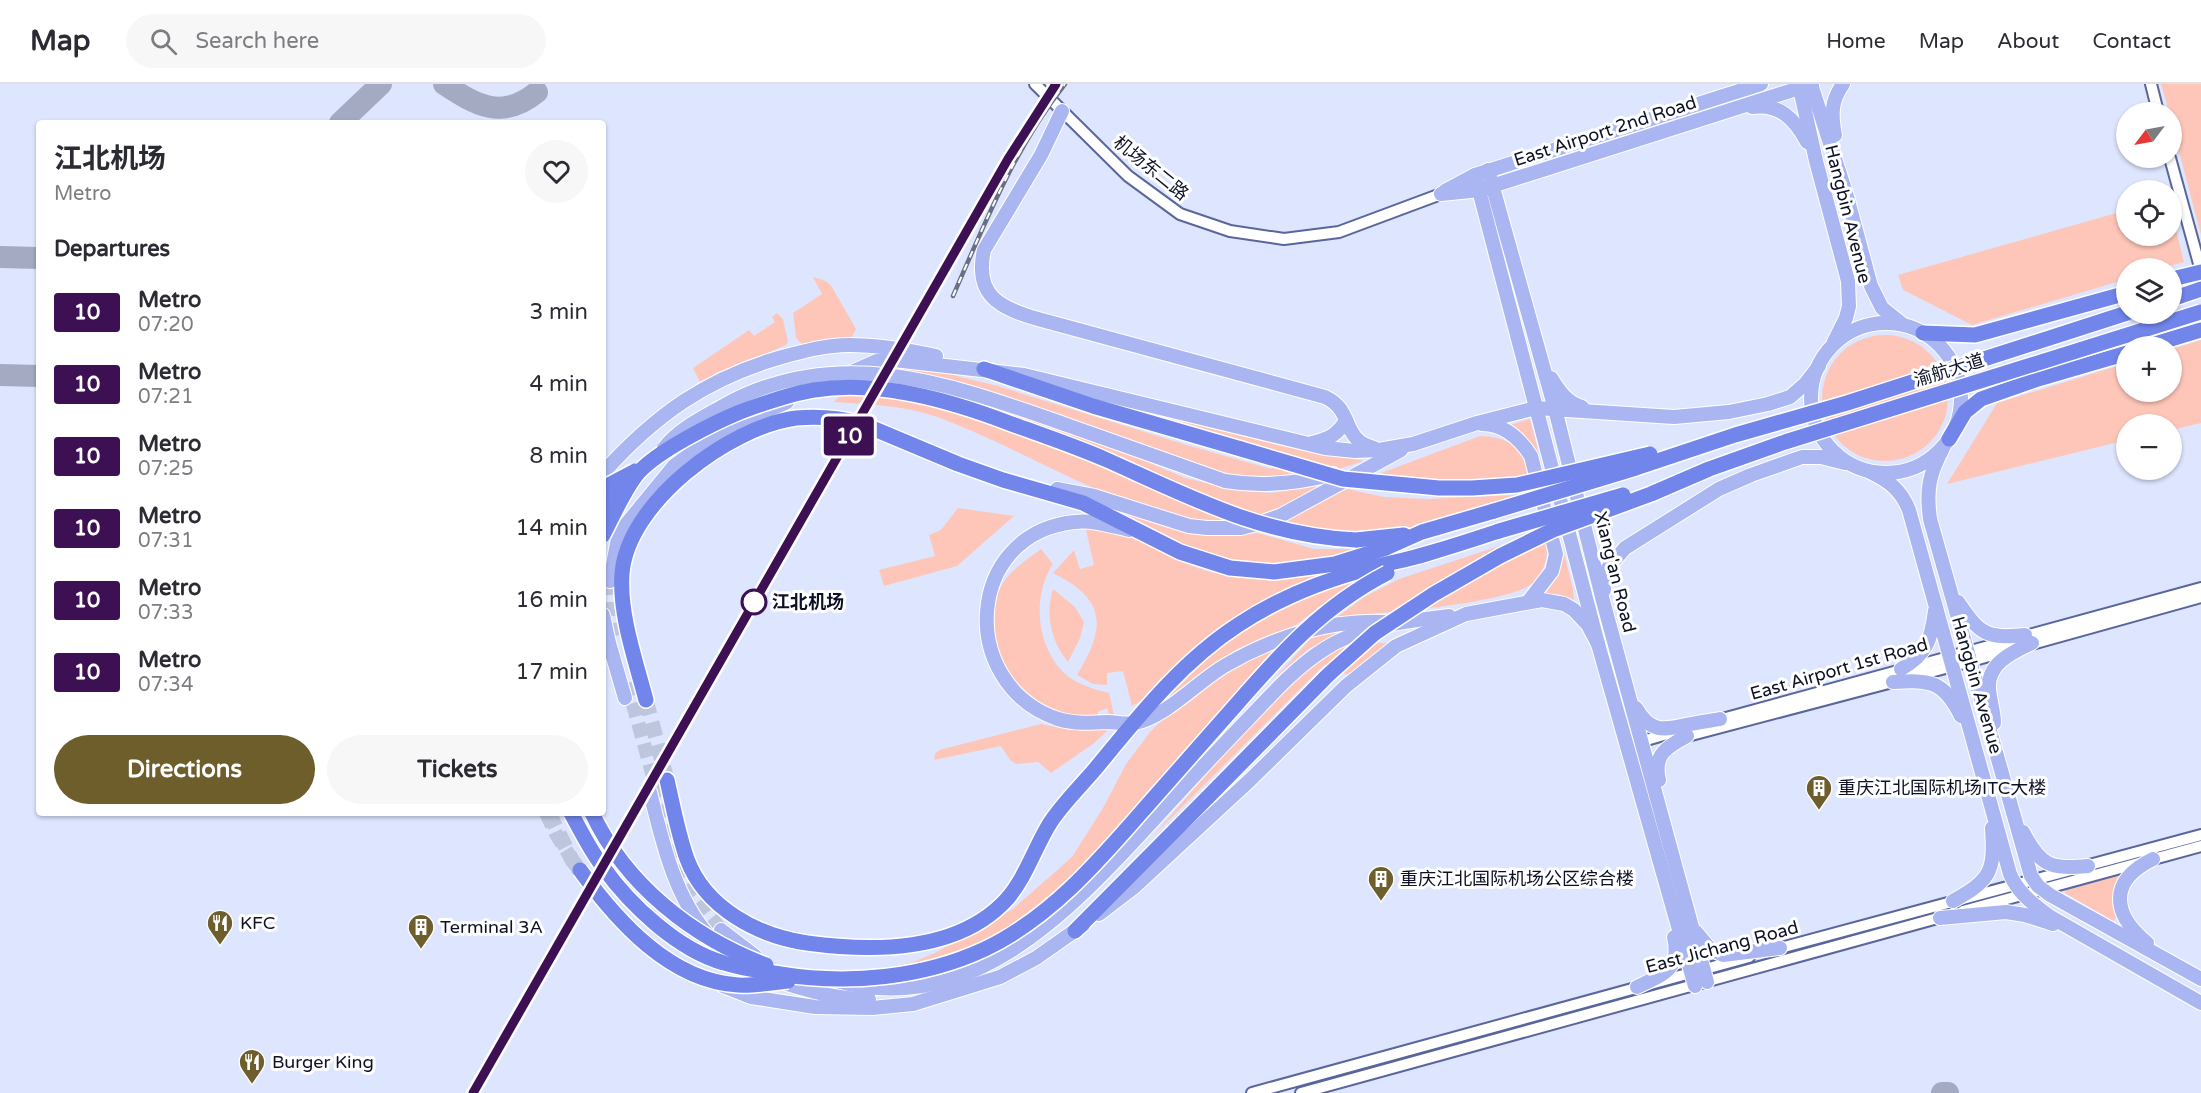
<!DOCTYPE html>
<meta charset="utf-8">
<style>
:root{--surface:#fff;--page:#f7f7f7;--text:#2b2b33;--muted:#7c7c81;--line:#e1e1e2;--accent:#6d5e2c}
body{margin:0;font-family:"Varela Round","Noto Sans SC",sans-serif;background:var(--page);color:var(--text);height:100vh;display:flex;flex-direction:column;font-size:22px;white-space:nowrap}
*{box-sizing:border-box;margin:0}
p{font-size:20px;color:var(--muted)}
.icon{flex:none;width:33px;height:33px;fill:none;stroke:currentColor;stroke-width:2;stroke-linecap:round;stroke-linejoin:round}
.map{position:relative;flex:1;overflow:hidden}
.side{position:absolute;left:36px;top:36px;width:570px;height:696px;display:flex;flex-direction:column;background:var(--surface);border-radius:6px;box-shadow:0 2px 4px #0004}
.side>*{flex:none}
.badge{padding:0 12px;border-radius:4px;font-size:21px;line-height:39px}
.needle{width:39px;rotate:238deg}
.tools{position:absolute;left:2116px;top:18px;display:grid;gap:12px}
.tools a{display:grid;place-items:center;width:66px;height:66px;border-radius:50%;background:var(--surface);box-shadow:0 2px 4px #0004;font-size:30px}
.map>.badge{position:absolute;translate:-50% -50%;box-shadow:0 0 0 3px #fff}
h2{padding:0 18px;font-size:22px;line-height:54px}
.round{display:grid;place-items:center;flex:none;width:63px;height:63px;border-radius:32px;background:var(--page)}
.overview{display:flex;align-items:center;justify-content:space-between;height:102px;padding:0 18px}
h1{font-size:28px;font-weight:700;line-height:45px}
.primary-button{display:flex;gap:12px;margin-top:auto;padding:12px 18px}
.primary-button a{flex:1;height:69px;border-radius:36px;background:var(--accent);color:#fff;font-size:24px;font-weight:700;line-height:69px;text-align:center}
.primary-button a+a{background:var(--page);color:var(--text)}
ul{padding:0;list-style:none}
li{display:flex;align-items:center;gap:18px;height:72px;padding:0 18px}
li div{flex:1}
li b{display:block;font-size:22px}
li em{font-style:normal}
li .badge{min-width:66px;font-weight:700;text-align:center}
header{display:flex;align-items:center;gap:36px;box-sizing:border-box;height:84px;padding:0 30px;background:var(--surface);border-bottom:2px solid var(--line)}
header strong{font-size:28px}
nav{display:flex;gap:33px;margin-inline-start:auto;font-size:21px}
.search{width:420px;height:54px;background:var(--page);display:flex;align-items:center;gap:15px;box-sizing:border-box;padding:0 21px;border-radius:33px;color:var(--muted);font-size:22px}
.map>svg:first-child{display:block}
.green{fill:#fec6b9}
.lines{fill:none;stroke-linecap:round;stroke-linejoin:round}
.taxiway{stroke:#a3aac2;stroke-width:22}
.major-tunnel{stroke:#bec6de;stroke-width:14;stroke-dasharray:14 7;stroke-linecap:butt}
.highway-tunnel{stroke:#bec6de;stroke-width:15;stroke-dasharray:15 8;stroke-linecap:butt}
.minor-casing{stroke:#59669c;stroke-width:14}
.major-casing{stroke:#fff;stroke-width:16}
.highway-casing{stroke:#fff;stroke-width:18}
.minor{stroke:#fff;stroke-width:10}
.major{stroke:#aab6f2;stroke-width:14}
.highway{stroke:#7185ea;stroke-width:15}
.rail-casing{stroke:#686e84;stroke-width:4.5}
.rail{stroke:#fff;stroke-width:2;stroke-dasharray:7;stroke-linecap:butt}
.major-bridge-casing{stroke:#fff;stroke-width:16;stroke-linecap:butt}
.highway-bridge-casing{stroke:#fff;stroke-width:18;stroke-linecap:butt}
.major-bridge{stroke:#aab6f2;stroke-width:14}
.highway-bridge{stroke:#7185ea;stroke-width:15}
.line-casing{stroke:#fff;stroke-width:14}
.line{stroke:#3c1053;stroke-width:9}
.stop-dot{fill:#fff;stroke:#3c1053;stroke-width:3}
.labels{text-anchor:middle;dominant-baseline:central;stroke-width:6;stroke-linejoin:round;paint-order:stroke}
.street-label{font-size:18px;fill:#0c1025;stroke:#fff}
.stop-label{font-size:18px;font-weight:bold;fill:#0c1025;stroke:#fff;text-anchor:start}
.poi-label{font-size:18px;fill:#0c1025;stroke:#fff;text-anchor:start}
</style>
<header>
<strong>Map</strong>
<div class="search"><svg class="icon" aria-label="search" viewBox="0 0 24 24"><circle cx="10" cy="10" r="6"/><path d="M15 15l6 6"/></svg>Search here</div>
<nav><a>Home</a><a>Map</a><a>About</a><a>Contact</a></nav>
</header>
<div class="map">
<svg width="2201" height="1009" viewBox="0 0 2201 1009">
<rect width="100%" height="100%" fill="#dee6ff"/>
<g class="green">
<polygon points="2161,0 2201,0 2201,151 2172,41 2172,28 2169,28"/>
<polygon points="2127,126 2127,152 2172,152 2172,129 2184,178 2162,184 2127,184 2127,195 1972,241 1903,206 1898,191"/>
<polygon points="813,193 826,197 832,203 856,245 851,255 802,260 796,254 793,229 822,210"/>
<polygon points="777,229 783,235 788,258 786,261 700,298 693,284 749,246 754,252 775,238 772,233"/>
<circle cx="1885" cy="314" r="63"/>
<polygon points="2201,256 2201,339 2172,346 2172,340 2127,340 2127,356 1947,400 1997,319 2127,279 2127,308 2172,308 2172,265"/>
<path d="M875,281l57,5 66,16 182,57 91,26 10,-14 -192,-57 198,49 77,14 -58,18 -65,2 -202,-70 -7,10 94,32 59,25 56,13 31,2 52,-10c-29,16 -57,34 -91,40 -16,3 -33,-2 -49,-5 -87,-18 -157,-67 -239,-98 -38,-15 -71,-15 -111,-18l28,-31z"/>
<polygon points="1530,335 1573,505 1574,516 1558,510 1546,510 1557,492 1559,475 1533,361 1510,341"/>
<path d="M1480,352c29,1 44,11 50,40l-36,4 -62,3 -59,-7z"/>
<polygon points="1347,405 1384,413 1428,415 1516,411 1413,443 1335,448 1280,438"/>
<polygon points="958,424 1014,432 957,482 884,502 879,486 935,472 929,451 941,446"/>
<polygon points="1115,427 1172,445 1196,450 1223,452 1254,448 1314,465 1364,465 1362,468 1281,484 1209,474"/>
<path d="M1085,442c10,2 21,3 31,6 25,8 47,22 71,32 58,24 116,15 176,2l-76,27 -137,103 -18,10 -9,-35 -16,2v12l-14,-1 -16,-9c29,-48 30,-75 -24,-102l21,-23 6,19 14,-4z"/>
<path d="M1545,447c5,16 2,39 -11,51 -24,23 -159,31 -197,35l29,-21 33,-17z"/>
<path d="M1041,465l12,15c-21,32 -17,80 10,108 12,12 30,17 46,21l5,22 -4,2 -3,-9 -9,4 -1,7c-22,-3 -47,-5 -65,-20 -32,-27 -52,-78 -29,-116 9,-14 25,-24 38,-34z"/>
<path d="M1360,496l-32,20 -32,25 -59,24 -81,61c40,-42 80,-82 134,-106 22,-10 47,-16 70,-24z"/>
<path d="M1053,505l22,18 9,15 -4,16 -12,24c-17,-21 -23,-47 -15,-73z"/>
<polygon points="1361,543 1328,555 1307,566 1275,594 1316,549"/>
<polygon points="1353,558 1389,559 1348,591 1324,581 1152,753 1239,653 1299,590 1328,567"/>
<polygon points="1281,561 1089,777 1063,802 1012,842 979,860 916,883 882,885 913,878 935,869 1013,825 1072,773 1103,724 1126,680 1150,648 1164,634 1209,599 1243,579"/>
<polygon points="1041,640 1070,646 1109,645 1093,660 1051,689 1038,678 1016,680 1010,676 1001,662 934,676 935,670 939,666"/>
<polygon points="2119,790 2114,811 2117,833 2113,837 2065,809 2066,804"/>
</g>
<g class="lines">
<g class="taxiway">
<path d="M444,0c32,21 58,37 93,8"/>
<polyline points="340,39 381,0"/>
<polyline points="0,173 39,174"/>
<polyline points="0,291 39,292"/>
<polyline points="1942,1009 1948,1009"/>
</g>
<g class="major-tunnel">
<polyline points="610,497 611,543 614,554"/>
<polyline points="627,599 676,776 694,811 721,846"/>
<polyline points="546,729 556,750 584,795"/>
</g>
<g class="highway-tunnel">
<polyline points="646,616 667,696"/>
<polyline points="549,729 572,776 580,786"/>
</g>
<g class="minor-casing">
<g id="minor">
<polyline points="1035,0 1128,92 1180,130 1230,147 1284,155 1339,148 1441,110"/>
<polyline points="2151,0 2158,28"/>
<polyline points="2170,74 2201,187"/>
<polyline points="1715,637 2201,504"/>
<polyline points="1680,654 1953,582 2201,513"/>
<polyline points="1626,662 1677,647"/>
<polyline points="1963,827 2201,762"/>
<polyline points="1773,866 2201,751"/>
<polyline points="1252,1009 1749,873"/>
<polyline points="1301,1009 1945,832"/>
</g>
</g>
<g class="major-casing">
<g id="major">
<polyline points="1799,0 1816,77 1848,197 1849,222 1846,234 1834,258"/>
<polyline points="1811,0 1846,109 1871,202 1882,224 1902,240"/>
<path d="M1752,23c27,-4 43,12 55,35"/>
<path d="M1062,27l-21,44 -57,95c-10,46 16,58 54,69l287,78c30,14 15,42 49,51"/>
<path d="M1835,51c-4,-20 -4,-34 8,-51"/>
<polyline points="1488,86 1555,325 1603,517 1707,898"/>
<polyline points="1475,91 1598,560 1695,902"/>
<polyline points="1445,107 1475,91 1761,0"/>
<polyline points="1441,110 1480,106 1492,102 1812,0"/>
<circle cx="1886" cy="314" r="75"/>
<polyline points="845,291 877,277 894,276 1024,291 1325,364 1355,367 1379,366 1413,360 1477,339 1536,324 1674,333 1729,328 1768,320 1790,313 1805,300 1819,282"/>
<path d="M1551,294c8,13 16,25 31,29"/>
<path d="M1064,340l161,57c37,6 71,3 108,-7"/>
<path d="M1482,340c22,0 38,15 49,32l25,98 -4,17 -24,31"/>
<path d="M1312,359c16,-4 26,-8 34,-23"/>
<path d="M1943,364c-14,27 -17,41 -13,71l101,357 7,10 12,9 151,84"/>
<path d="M1870,388c19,9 31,18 39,38l101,364c8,19 23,30 39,42l152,87"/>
<path d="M603,389c52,-58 104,-95 179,-116 22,-6 44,-12 67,-12 30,0 59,5 87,11"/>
<polyline points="1057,405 1094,412 1189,442 1207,444 1241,444 1257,440 1282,431 1401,366"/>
<path d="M1129,446c-18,-4 -35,-10 -54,-8 -111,11 -118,163 -17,197 16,5 33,4 50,3 9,0 18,3 27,1 31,-6 63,-42 91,-58 48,-28 104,-46 160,-43"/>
<polyline points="610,497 619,449 674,382 708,357 742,338 787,318"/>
<polyline points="1604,506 1604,493 1608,484 1625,464 1719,405 1751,391 1802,373 1821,373 1845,379"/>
<path d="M1958,518c22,32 28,37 67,33"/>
<polyline points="603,531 609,559 625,614"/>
<path d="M1901,585c26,-15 30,-29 34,-58"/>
<path d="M1893,598c37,-2 50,-2 68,34"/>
<path d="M1636,624c15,26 28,22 55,16 9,-2 19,-3 29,-5"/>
<path d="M1994,639c0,-11 -4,-22 -5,-34 -2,-26 24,-37 43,-46"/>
<path d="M1659,696c-6,-25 7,-33 28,-44"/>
<path d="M650,708c12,49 25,106 59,144"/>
<path d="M2023,748c18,35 28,37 65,34"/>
<path d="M1953,817c38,-21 42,-30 39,-73"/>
<polyline points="1099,830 1133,804 1250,696 1346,602 1396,562 1466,530 1542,516 1564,520 1574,526 1588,541 1598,560"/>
<polyline points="1940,834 2006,828 2025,831 2053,840"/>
<polyline points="721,846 755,872"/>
<polyline points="1696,848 1710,865 1723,871 1780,864"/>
<path d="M2147,859c-35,-29 -39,-62 6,-84"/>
<path d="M777,897c29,9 61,19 92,18"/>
<path d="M837,897c131,37 230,-67 310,-154 34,-37 68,-74 103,-110 23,-24 45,-49 73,-67 36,-24 85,-29 126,-34"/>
<polyline points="723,902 751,913 815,923 872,924 913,920 1000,893 1036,874 1083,841"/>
<path d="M1637,903c25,-12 45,-18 37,-50"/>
</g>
</g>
<g class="highway-casing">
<g id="highway">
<polyline points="2172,195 2201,188"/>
<polyline points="2172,215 2201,205"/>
<polyline points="1923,249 1975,251 2127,209"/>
<polyline points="2148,262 2201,246"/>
<polyline points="984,285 1093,322 1241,365"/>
<polyline points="1949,355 1965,328 1981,315 2038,295 2127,269"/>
<polyline points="1356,456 1404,451"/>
<path d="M646,616c-10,-38 -27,-86 -24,-126 5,-71 107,-147 174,-156 21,-2 44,0 64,5l98,41 45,16 80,23 97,49 50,16 44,4 61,-8 51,-16 36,-16 72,-21"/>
<path d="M667,696c6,26 11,54 20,79 18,49 71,77 120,84 66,9 151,10 200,-44 19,-22 28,-52 43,-76 13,-20 31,-37 46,-55 42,-51 85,-106 142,-143 39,-26 84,-44 129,-56 20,-6 40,-9 59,-15 24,-7 49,-15 73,-23"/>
<polyline points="1075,847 1208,713"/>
</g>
</g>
<use href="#minor" class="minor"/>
<use href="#major" class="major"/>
<use href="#highway" class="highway"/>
<g class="rail-casing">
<g id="rail">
<polyline points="935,202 1008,74"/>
<path d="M953,212c32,-73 62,-149 112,-212"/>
</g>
</g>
<use href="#rail" class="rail"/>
<g class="major-bridge-casing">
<path id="major-bridge" d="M664,364c15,-19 38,-30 59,-42 114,-64 227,-22 341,18"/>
</g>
<g class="highway-bridge-casing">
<g id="highway-bridge">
<polyline points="1241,365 1343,395 1439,404 1472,404 1517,401 1650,370"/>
<polyline points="603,404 635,387"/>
<polyline points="603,424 624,403"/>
<polyline points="1494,427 1636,384 1735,351 1847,319 2127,229"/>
<polyline points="1499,447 1623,411"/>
<path d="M603,451c9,-17 23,-49 36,-63 19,-21 74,-49 101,-60 24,-9 49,-18 74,-22 65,-10 135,10 195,33 33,12 66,23 98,37 83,37 156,76 249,80"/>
<polyline points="1208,713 1328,591 1375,549 1434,510 1500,472 1553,446 1651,410 1709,385 1785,358 2201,228"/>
<path d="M571,729c10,18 19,37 32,54 27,38 75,83 121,96 18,6 38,8 56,11 68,11 143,4 205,-25 65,-31 114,-88 160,-141 30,-34 60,-68 90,-102 46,-53 88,-100 152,-133"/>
<path d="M592,729c34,72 100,124 174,152"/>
<path d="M580,786c37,51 90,111 158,115 16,1 33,-2 50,-4"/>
</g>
</g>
<use href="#major-bridge" class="major-bridge"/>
<use href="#highway-bridge" class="highway-bridge"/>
</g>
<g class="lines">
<g class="line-casing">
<polyline id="line" points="473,1009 1008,75 1056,0"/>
</g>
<use href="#line" class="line"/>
</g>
<defs>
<g id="building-pin" transform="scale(1.35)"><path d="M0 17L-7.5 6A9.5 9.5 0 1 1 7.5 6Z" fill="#6d5e2c" stroke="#fff"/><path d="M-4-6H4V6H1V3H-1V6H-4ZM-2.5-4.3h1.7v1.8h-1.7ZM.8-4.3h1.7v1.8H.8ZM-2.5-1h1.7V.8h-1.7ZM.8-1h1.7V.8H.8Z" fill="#fff"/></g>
<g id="restaurant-pin" transform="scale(1.35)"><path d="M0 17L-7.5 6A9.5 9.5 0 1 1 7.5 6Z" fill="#6d5e2c" stroke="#fff"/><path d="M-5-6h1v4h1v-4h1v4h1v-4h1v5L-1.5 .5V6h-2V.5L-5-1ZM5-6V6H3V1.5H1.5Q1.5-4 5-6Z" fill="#fff"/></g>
</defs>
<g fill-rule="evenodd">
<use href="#building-pin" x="1819" y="704"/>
<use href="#building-pin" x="1381" y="795"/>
<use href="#restaurant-pin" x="220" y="839"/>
<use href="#building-pin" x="421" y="843"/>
<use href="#restaurant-pin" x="252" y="978"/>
</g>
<circle class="stop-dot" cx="754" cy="518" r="12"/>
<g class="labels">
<g class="street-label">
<text transform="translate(1605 47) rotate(-18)">East Airport 2nd Road</text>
<text transform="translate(1151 84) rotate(39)">机场东二路</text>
<text transform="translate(1848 130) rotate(76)">Hangbin Avenue</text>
<text transform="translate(1949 286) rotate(-17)">渝航大道</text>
<text transform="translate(1615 488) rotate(76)">Xiang'an Road</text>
<text transform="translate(1839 585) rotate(-16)">East Airport 1st Road</text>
<text transform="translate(1977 601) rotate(74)">Hangbin Avenue</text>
<text transform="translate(1722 863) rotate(-15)">East Jichang Road</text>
</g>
<g class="stop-label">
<text x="772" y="518">江北机场</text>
</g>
<g class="poi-label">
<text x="1838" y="704">重庆江北国际机场ITC大楼</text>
<text x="1400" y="795">重庆江北国际机场公区综合楼</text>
<text x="240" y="839">KFC</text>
<text x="440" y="843">Terminal 3A</text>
<text x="272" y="978">Burger King</text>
</g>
</g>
</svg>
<div class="tools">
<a><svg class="needle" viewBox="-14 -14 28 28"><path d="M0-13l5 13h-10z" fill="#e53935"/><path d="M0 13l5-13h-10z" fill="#7c7c81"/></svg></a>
<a><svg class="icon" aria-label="locate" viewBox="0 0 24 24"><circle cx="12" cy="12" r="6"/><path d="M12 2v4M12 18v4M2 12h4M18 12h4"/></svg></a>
<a><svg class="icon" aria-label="layers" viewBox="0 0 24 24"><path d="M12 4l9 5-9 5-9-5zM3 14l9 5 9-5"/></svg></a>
<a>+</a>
<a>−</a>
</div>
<b class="badge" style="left:849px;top:352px;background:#3c1053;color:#fff">10</b>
<section class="side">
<div class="overview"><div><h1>江北机场</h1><p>Metro</p></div><a class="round"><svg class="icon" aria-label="heart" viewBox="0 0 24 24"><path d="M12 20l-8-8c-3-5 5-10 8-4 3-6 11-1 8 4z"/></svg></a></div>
<h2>Departures</h2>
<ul>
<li><span class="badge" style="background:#3c1053;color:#fff">10</span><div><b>Metro</b><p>07:20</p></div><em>3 min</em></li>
<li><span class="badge" style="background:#3c1053;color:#fff">10</span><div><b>Metro</b><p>07:21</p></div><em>4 min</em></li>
<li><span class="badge" style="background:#3c1053;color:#fff">10</span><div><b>Metro</b><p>07:25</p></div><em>8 min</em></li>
<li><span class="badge" style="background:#3c1053;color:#fff">10</span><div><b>Metro</b><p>07:31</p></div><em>14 min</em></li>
<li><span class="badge" style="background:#3c1053;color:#fff">10</span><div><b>Metro</b><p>07:33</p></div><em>16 min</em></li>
<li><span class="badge" style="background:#3c1053;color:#fff">10</span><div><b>Metro</b><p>07:34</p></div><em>17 min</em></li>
</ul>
<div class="primary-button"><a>Directions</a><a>Tickets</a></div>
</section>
</div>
